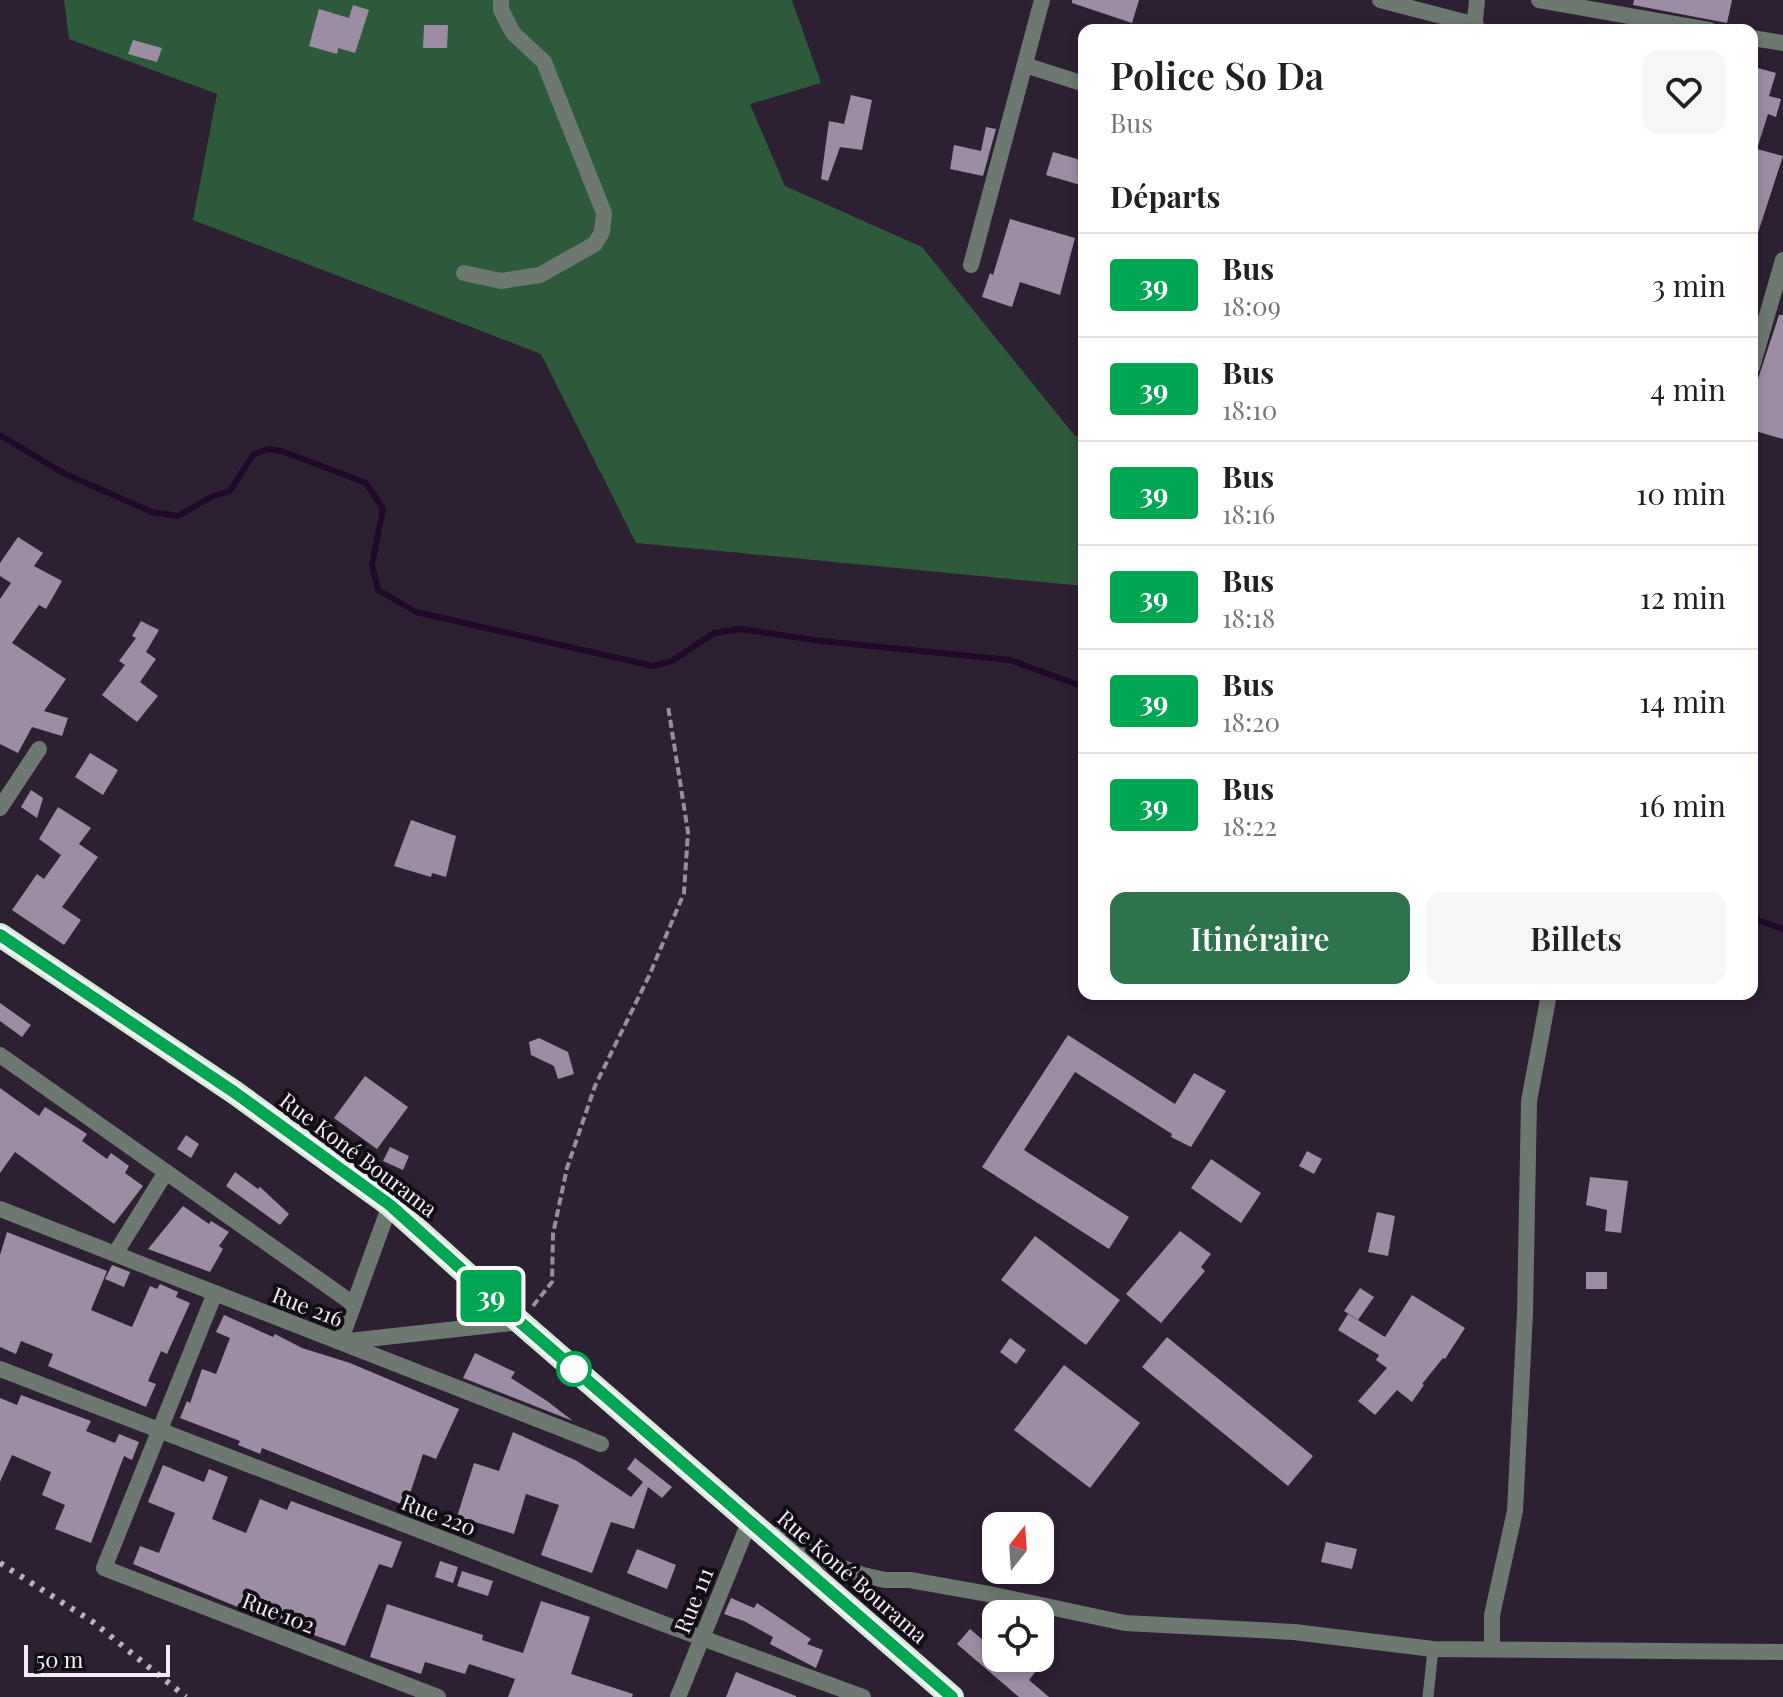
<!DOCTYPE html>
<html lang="fr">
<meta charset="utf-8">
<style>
:root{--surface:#fff;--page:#f6f6f6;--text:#202124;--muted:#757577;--line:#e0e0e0;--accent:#2e734c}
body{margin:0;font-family:"Playfair Display",serif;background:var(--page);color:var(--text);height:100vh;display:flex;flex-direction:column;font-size:30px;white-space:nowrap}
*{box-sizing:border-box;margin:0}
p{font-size:26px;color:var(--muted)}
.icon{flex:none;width:44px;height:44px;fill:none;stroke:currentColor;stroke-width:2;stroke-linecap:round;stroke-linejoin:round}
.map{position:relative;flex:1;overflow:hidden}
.drawer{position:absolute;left:1078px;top:24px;width:680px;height:976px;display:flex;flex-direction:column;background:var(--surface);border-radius:16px;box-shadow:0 4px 12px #0003}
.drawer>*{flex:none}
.badge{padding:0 16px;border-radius:6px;font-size:28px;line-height:52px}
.needle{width:52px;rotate:17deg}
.controls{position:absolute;left:982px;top:1512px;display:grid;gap:16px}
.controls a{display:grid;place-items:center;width:72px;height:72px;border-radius:16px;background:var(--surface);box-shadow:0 4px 12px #0003;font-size:40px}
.scale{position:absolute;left:24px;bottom:20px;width:146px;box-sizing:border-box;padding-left:8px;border:4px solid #f4ebf8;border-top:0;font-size:22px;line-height:28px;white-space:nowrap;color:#f4ebf8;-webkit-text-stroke:6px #120d15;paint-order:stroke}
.map>.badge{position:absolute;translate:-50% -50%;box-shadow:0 0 0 4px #fff}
h2{padding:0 32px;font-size:30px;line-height:72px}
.round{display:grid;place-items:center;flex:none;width:84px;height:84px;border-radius:16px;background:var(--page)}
.head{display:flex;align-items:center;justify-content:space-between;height:136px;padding:0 32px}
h1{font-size:38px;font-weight:600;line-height:60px}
.action{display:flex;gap:16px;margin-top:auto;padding:16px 32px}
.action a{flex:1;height:92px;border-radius:16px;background:var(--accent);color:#fff;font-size:32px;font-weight:600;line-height:92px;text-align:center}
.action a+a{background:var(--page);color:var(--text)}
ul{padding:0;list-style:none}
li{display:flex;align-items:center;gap:24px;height:104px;padding:0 32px;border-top:2px solid var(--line)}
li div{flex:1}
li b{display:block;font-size:30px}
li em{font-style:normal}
li .badge{min-width:88px;font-weight:700;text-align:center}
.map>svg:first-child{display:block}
.forest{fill:#2c5a3b}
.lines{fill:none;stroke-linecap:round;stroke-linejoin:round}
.stream{stroke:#21072a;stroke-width:6}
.building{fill:#9d8da4}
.path{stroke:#998e9e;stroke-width:4;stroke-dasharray:8 4;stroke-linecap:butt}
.lane{stroke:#6d7870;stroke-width:11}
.street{stroke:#6d7870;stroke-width:16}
.highway{stroke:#d1ebd7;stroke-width:24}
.rail{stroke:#bbb1c0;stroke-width:6;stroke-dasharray:4 8;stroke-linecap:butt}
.line-casing{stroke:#fff;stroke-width:18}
.line{stroke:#00a651;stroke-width:12}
.stop-dot{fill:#fff;stroke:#00a651;stroke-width:4}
.labels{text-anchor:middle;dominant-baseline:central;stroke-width:8;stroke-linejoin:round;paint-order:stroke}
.street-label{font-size:22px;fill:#f4ebf8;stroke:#120d15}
</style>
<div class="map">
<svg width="1783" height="1697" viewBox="0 0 1783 1697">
<rect width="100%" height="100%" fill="#2d2033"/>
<polygon class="forest" points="64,0 792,0 821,83 750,104 785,186 922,247 1075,436 1084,436 1084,586 636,543 541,354 193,220 217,94 69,39"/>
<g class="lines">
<g class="stream">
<polyline points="0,435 63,473 152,512 178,516 211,497 230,491 253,455 268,449 282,451 366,483 383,509 372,565 378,590 416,612 653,666 672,661 714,633 740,629 821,641 1010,660 1084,687"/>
<polyline points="1752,918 1783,929"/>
</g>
</g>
<g class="building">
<polygon points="1072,0 1139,0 1132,23 1072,3"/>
<polygon points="1634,0 1732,0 1727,23 1633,5"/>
<polygon points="353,5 369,10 355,53 338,48 337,54 309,46 319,9 349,18"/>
<polygon points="424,25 448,25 447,48 423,48"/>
<polygon points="133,40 162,48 157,62 128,54"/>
<polygon points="1758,68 1776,73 1769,96 1781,99 1776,117 1768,114 1757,149 1783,156 1756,239 1752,238 1752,88"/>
<polygon points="851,95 872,100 862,150 840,147 828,181 821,179 829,121 844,124"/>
<polygon points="986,127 996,129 983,176 950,169 954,145 981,151"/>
<polygon points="1053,152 1084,161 1084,186 1046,175"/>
<polygon points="1010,219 1075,238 1060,295 1020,282 1012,307 982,297 990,273 993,275"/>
<polygon points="1779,315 1783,315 1783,439 1752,430 1752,397"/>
<polygon points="18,537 43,553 34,566 62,581 46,609 39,605 12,643 66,679 44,711 68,718 62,736 32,727 18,753 0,744 0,599 11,583 0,576 0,563"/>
<polygon points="141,621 159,630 146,652 156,659 140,682 158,696 137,722 102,695 125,665 119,661 136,638 132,636"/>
<polygon points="90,753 118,770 103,795 75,777"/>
<polygon points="31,790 43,798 37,818 21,807"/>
<polygon points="58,807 91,828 79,844 98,857 62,907 81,920 64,945 12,910 37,874 44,879 61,855 39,839"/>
<polygon points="411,820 456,836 446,877 432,873 431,877 394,866"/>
<polygon points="0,1003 31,1025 22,1037 0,1021"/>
<polygon points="1068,1035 1175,1104 1194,1073 1226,1091 1191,1147 1171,1137 1172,1134 1075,1072 1024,1150 1129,1217 1109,1249 982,1167"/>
<polygon points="539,1038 568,1052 574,1074 558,1079 554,1066 531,1055 529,1042"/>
<polygon points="365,1076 408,1107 377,1149 334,1118"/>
<polygon points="0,1088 39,1116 45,1107 87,1134 82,1141 107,1159 111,1153 129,1166 125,1173 143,1186 114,1224 15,1152 0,1173"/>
<polygon points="186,1135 199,1144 191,1158 177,1149"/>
<polygon points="390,1147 409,1156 403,1170 383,1161"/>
<polygon points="1307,1151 1322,1159 1314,1174 1299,1166"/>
<polygon points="1211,1159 1261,1193 1241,1223 1191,1188"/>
<polygon points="235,1172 258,1189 260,1187 289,1214 280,1225 226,1186"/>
<polygon points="1590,1177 1628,1181 1621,1233 1605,1231 1607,1210 1586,1205"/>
<polygon points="183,1206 209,1224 211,1221 229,1232 219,1246 223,1249 210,1272 148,1249"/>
<polygon points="1377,1212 1395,1216 1388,1256 1368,1252"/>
<polygon points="1180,1231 1211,1254 1201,1267 1205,1271 1161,1323 1126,1294"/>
<polygon points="7,1232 107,1271 91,1310 132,1327 150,1286 157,1289 160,1284 178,1292 176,1297 190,1303 167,1354 161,1351 148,1381 156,1384 146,1407 48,1366 53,1354 21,1341 16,1354 0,1347 0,1255"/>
<polygon points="1035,1236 1120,1300 1086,1345 1001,1280"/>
<polygon points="112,1265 130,1272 124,1287 105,1279"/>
<rect x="1586" y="1272" width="21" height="17"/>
<polygon points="1360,1288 1374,1297 1358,1320 1344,1311"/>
<polygon points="1412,1295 1465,1328 1445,1359 1443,1358 1422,1384 1424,1385 1412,1402 1397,1390 1375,1415 1358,1401 1387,1368 1376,1360 1379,1355 1338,1330 1348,1314 1385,1337"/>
<polygon points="224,1315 273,1337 275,1334 302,1348 350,1363 459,1409 436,1459 423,1454 406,1506 262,1448 260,1454 238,1445 240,1441 180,1418 187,1401 190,1403 202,1369 216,1374 230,1338 216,1332"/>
<polygon points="1167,1337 1313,1456 1288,1486 1142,1367"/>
<polygon points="1010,1338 1026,1350 1016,1364 1000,1352"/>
<polygon points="475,1353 515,1372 511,1378 547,1401 573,1421 463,1378"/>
<polygon points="1064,1365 1140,1423 1090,1488 1014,1430"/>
<polygon points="21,1395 91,1421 86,1431 115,1443 119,1434 139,1442 132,1460 124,1456 91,1543 55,1529 65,1505 42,1495 51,1472 12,1455 0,1482 0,1398 17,1405"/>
<polygon points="513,1432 577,1461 631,1497 643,1482 627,1469 635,1458 672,1487 662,1498 648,1487 634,1529 611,1522 592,1573 541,1555 559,1505 526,1494 514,1534 475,1522 473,1529 455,1523 474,1463 499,1471"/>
<polygon points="163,1465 204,1482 209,1469 228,1477 212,1519 246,1533 260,1499 287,1510 291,1501 402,1542 392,1568 379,1564 345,1646 257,1615 133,1564 140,1546 159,1553 175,1513 148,1502"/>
<polygon points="1326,1542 1357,1549 1352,1569 1321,1562"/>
<polygon points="637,1549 676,1565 667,1589 627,1573"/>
<polygon points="440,1561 458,1567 453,1583 435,1577"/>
<polygon points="462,1571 493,1581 488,1596 457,1586"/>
<polygon points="731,1598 754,1608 757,1603 811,1639 807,1644 823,1650 816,1668 770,1644 773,1637 744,1621 724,1614"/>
<polygon points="541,1601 590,1617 571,1674 633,1694 632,1697 508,1697 515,1679 469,1664 465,1674 425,1662 421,1674 370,1657 387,1604 483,1635 482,1640 523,1653"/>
<polygon points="970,1629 996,1651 996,1658 1030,1658 1040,1666 1029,1680 1049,1697 1019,1697 957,1644"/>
<polygon points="736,1672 796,1696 796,1697 726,1697"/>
</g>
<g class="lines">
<polyline class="path" points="533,1306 552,1282 553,1234 567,1168 595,1086 649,976 684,893 688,832 668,706"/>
<polyline class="lane" points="1428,1697 1433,1649"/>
<g class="street">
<polyline points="1380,0 1476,25"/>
<polyline points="1539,0 1709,30"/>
<polyline points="1474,30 1477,0"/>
<polyline points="1752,38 1783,43"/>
<polyline points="1025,65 1084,84"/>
<polyline points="971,265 1042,0"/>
<polyline points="464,273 501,281 540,275 595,244 602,232 604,213 544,62 513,33 501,10 501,0"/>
<polyline points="1752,367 1783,260"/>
<polyline points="0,808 39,749"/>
<polyline points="0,1055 352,1303"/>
<polyline points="390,1205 340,1342 520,1322"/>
<polyline points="0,1209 601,1444"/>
<polyline points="115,1254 166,1172"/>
<polyline points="215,1293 104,1568 438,1697"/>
<polyline points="0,1369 664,1624 863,1697"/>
<polyline points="777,1535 832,1564 863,1575 885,1580 910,1580 994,1595 1125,1623 1294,1632 1433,1649 1783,1652"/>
<polyline points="1492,1649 1492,1615 1515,1511 1525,1313 1529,1101 1549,994"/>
<polyline points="678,1697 750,1520 756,1524"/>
</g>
<polyline class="highway" points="0,935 234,1092 390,1205 520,1322 952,1697"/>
<polyline class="rail" points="0,1563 93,1622 186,1697"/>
</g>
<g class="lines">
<g class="line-casing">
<polyline id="line" points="0,935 234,1092 390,1205 520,1322 952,1697"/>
</g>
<use href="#line" class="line"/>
</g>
<circle class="stop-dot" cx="574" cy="1369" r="16"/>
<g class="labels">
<g class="street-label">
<text transform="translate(359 1154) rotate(37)">Rue Koné Bourama</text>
<text transform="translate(308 1306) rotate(21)">Rue 216</text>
<text transform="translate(439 1514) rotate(21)">Rue 220</text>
<text transform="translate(853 1576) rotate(41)">Rue Koné Bourama</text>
<text transform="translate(693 1600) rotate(-68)">Rue 111</text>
<text transform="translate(279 1612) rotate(21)">Rue 102</text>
</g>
</g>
</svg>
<div class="controls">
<a><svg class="needle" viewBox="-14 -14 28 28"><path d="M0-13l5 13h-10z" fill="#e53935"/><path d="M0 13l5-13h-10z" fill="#757577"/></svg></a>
<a><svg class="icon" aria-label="locate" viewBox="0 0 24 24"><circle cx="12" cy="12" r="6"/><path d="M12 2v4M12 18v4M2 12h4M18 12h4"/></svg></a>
</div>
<div class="scale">50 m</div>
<b class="badge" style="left:491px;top:1296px;background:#00a651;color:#fff">39</b>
<section class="drawer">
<div class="head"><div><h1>Police So Da</h1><p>Bus</p></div><a class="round"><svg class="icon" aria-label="heart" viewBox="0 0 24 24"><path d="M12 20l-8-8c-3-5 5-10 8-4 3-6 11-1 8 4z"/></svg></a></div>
<h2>Départs</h2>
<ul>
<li><span class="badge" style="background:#00a651;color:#fff">39</span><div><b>Bus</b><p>18:09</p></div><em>3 min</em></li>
<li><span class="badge" style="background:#00a651;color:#fff">39</span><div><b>Bus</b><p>18:10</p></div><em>4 min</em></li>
<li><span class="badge" style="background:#00a651;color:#fff">39</span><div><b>Bus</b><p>18:16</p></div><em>10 min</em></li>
<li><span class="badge" style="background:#00a651;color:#fff">39</span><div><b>Bus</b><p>18:18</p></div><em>12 min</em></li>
<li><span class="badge" style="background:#00a651;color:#fff">39</span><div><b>Bus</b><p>18:20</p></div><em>14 min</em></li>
<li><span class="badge" style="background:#00a651;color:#fff">39</span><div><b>Bus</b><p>18:22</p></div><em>16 min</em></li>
</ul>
<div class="action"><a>Itinéraire</a><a>Billets</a></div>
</section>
</div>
